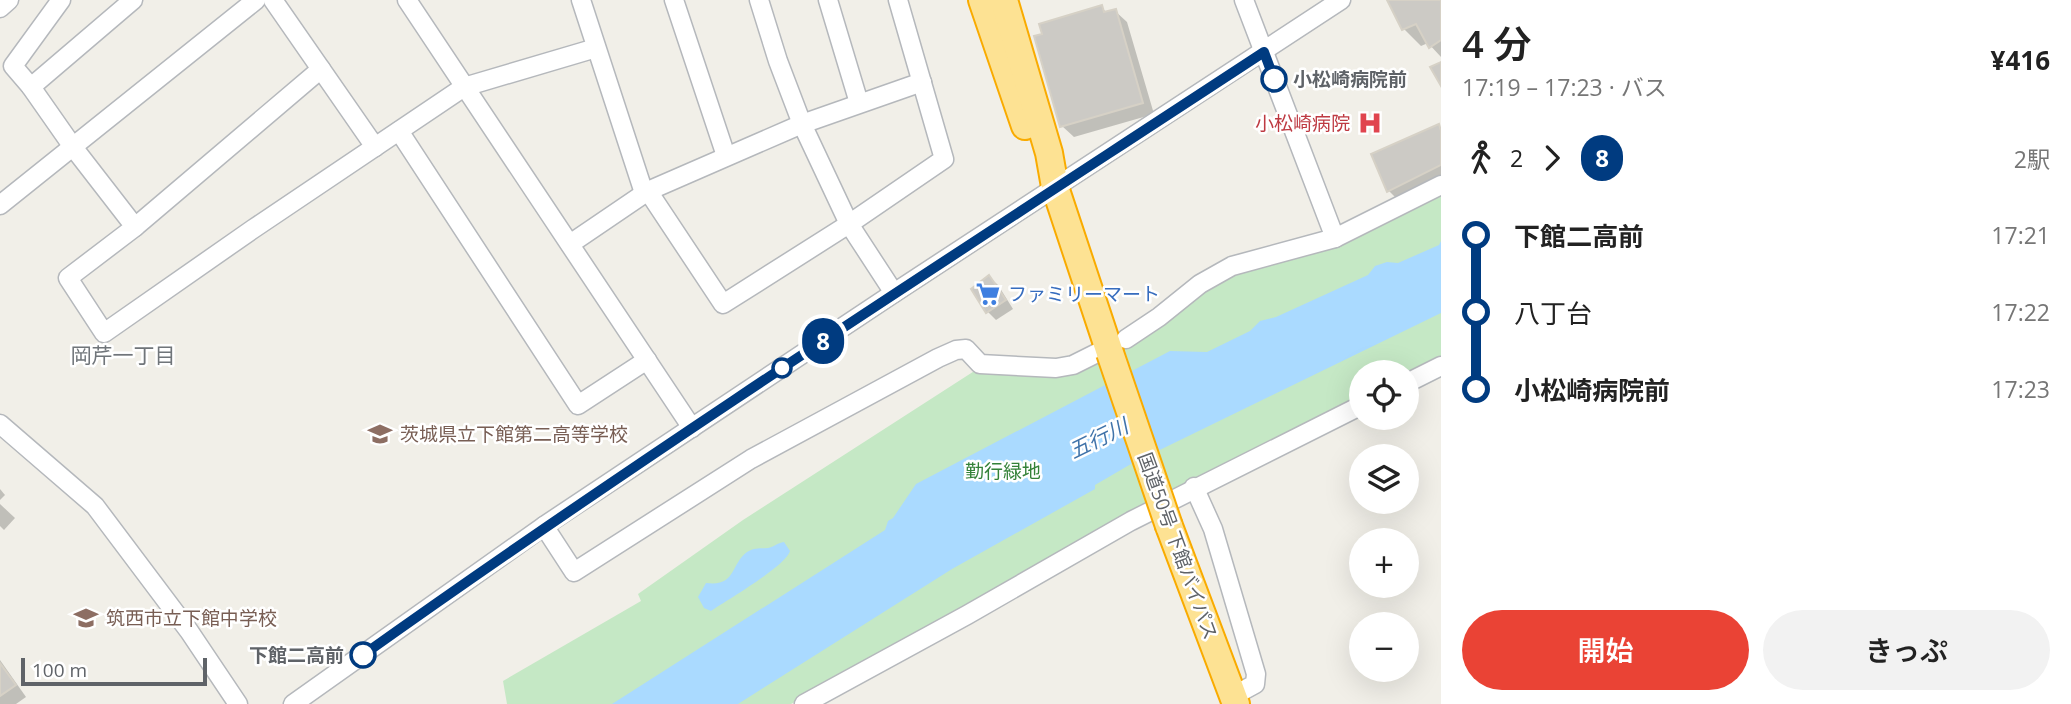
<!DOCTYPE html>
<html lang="ja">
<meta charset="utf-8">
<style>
:root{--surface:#fff;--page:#f2f2f2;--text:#222;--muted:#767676;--accent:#ea4335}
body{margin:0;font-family:"Open Sans","Noto Sans JP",sans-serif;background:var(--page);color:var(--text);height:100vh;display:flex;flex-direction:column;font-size:26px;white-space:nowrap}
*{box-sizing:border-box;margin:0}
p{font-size:23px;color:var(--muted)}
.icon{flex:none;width:38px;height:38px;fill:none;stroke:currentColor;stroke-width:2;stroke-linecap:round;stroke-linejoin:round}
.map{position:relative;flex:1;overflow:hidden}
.side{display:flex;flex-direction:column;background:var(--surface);width:630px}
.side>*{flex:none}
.badge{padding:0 14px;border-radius:23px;font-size:24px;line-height:46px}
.controls{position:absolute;left:1349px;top:360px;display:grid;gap:14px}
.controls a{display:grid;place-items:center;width:70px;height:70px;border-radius:50%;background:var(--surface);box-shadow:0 7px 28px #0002;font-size:35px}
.scale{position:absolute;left:21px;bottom:18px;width:186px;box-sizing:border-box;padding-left:7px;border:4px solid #5f6368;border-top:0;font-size:19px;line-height:24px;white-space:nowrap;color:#5f6368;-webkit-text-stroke:5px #fff;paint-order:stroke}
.map>.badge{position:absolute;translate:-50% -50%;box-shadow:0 0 0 4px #fff}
.legs{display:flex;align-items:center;gap:10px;height:77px;padding:0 21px;font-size:23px}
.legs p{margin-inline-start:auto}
.headline{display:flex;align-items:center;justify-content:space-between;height:119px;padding:0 21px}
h1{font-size:38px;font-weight:600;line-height:52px}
.primary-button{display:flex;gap:14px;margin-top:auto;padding:14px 21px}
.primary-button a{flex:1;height:80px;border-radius:42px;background:var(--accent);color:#fff;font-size:28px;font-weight:600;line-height:80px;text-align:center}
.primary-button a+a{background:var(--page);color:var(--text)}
ul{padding:0 21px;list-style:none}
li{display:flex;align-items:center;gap:24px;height:77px;font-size:26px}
li i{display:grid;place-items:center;width:10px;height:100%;margin:0 9px;background:currentColor}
li i::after{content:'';width:18px;height:18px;margin:-9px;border:5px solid;border-radius:50%;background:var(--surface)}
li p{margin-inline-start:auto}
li:first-child i{background:linear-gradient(#0000 50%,currentColor 0)}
li:last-child i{background:linear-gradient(currentColor 50%,#0000 0)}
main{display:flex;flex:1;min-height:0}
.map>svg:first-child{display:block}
.green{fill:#c5e8c5}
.water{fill:#aadaff}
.shadow{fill:#0003}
.building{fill:#cccac5;stroke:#d6d1c6;stroke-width:2}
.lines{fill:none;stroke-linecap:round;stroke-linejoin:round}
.minor-casing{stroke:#b5b8bc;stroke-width:21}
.highway-casing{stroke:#f9ab00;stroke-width:30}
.minor{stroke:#fff;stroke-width:18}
.highway{stroke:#fde293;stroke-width:26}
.highway-bridge-casing{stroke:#f9ab00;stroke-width:30;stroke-linecap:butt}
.highway-bridge{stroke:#fde293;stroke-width:26}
.line-1-casing{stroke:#fff;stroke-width:16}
.line-1{stroke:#003b80;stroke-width:10}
.stop-1-dot{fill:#fff;stroke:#003b80;stroke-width:3.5}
.labels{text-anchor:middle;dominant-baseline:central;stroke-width:5;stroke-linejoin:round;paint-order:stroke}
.stop-label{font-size:19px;font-weight:bold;fill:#5f6368;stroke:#fff;text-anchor:start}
.health-label{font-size:19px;fill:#be3a42;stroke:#fff;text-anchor:end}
.shop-label{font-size:19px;fill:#366cbe;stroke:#fff;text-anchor:start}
.education-label{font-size:19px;fill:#785e54;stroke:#fff;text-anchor:start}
.park-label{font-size:19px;fill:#348238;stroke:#fff}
.street-label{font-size:19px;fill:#5f6368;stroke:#fff}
.neighbourhood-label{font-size:21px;fill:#70757a;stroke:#fff}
.water-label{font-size:21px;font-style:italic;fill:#4174aa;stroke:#fff}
</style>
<main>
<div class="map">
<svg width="1441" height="704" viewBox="0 0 1441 704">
<rect width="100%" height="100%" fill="#f1efe8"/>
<polygon class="green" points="1441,190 1441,361 1407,377 1407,373 1362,373 1361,398 1187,483 791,704 507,704 503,681 641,601 638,594 743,520 979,368 1055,375 1133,343 1204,287"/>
<g class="water">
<polygon points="1441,241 1441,313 1131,464 1095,485 1095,489 952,569 738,704 612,704 885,530 888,521 893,518 916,484 1170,351 1207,352 1250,331 1260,321 1276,317 1368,275 1375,266 1387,262 1398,263 1439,245"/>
<path d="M784,542l6,9c-4,15 -63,49 -79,60l-7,-3 -6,-11 8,-14c30,4 24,-18 41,-31 8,-5 14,-3 21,-4 6,-1 9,-5 16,-6z"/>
</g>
<g class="shadow">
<polygon points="1389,0 1441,0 1441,57 1428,43 1421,46 1404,29"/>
<polygon points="1101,7 1107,13 1115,11 1127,22 1154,114 1074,137 1062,126"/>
<polygon points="1438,127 1441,129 1441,190 1406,208 1389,191"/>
<polygon points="989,277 998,285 1013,309 996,320 988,312"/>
<polygon points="0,489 5,495 0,500"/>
<polygon points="0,504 15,518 4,530 0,526"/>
<polygon points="0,660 26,697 16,704 0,704"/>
</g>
<g class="building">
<polygon points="1387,0 1441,0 1441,40 1429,48 1416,24 1402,30"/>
<polygon points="1102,5 1104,12 1116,9 1143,103 1060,127 1034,36 1042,34 1039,24"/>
<polygon points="1441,62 1441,86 1430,67"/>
<polygon points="1439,124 1441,131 1441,165 1387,192 1371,154"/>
<polygon points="989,275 1006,300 986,313 971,289"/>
<polygon points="0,663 16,685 0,696"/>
</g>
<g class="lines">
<g class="minor-casing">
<g id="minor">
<polyline points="133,0 31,87 73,147 135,227 68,278 104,333 253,229 464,87 596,48"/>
<polyline points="273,0 375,147"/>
<polyline points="407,0 692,428"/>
<polyline points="581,0 644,193"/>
<polyline points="674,0 726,156"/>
<polyline points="759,0 778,61 802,124 849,224 894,293"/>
<polyline points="828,0 859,103"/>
<polyline points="1244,0 1335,238"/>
<polyline points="0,8 9,0"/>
<polyline points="31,87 13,66 61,0"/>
<polyline points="399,131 578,405 647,360"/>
<polyline points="648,191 723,304 849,224 944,159 898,0"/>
<polyline points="0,205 256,0"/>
<polyline points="135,227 321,69"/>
<polyline points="570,244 648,191 802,124 922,82"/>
<polyline points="1126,339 1159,317 1200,284 1232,266 1335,238 1441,185"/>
<polyline points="1407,383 1441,366"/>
<polyline points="0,424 95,506 189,631 238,704"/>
<polyline points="1194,487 1213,529 1256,674 1255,684 1233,696"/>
<polyline points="544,526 574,572 751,459 938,358 956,350 966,349 980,364 1056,368 1073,365 1099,352"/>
<polyline points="293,704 544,526 894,293 1341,0"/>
<polyline points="804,704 967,615 1131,521 1362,405"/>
</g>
</g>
<g class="highway-casing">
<g id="highway">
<polyline points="982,0 1025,126"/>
<polyline points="1004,0 1049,153 1055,187 1110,353"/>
<polyline points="1169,526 1236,704"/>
</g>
</g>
<use href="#minor" class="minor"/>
<use href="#highway" class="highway"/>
<g class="highway-bridge-casing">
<polyline id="highway-bridge" points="1110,353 1169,526"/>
</g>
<use href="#highway-bridge" class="highway-bridge"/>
</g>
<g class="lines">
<g class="line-1-casing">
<path id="line-1" d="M363,655c295,-210 599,-405 901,-603l10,27"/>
</g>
<use href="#line-1" class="line-1"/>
</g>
<defs>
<g id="hospital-bare" transform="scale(1.89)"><path d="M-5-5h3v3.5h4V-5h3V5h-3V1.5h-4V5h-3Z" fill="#e0444e" stroke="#fff" stroke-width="2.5" paint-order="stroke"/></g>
<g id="supermarket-bare" transform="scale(1.89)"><path d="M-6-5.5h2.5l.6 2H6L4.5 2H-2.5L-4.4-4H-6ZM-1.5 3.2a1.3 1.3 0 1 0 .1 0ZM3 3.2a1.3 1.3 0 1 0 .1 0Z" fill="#3f7fe0" stroke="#fff" stroke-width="2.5" paint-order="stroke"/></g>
<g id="school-bare" transform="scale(1.89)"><path d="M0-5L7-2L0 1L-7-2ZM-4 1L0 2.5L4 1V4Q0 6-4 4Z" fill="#8d6e63" stroke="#fff" stroke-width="2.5" paint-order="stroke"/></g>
</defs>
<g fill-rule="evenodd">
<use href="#hospital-bare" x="1370" y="123"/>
<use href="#supermarket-bare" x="988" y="294"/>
<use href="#school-bare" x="380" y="434"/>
<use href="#school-bare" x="86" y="618"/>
</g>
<g class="stop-1-dot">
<circle cx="1274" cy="79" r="12"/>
<circle cx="782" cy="368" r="9"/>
<circle cx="363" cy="655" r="12"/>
</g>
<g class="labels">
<g class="stop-label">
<text x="1293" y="79">小松崎病院前</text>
<text x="344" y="655" text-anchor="end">下館二高前</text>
</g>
<g class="health-label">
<text x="1350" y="123">小松崎病院</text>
</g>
<g class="shop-label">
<text x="1008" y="294">ファミリーマート</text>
</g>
<g class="education-label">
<text x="400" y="434">茨城県立下館第二高等学校</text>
<text x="106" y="618">筑西市立下館中学校</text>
</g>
<g class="park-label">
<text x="1003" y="471">勤行緑地</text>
</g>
<g class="street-label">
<text transform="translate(1178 546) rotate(70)">国道50号 下館バイパス</text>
</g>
<g class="neighbourhood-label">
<text x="123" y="355">岡芹一丁目</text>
</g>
<g class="water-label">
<text transform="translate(1098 438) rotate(-26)">五行川</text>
</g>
</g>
</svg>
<div class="controls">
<a><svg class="icon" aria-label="locate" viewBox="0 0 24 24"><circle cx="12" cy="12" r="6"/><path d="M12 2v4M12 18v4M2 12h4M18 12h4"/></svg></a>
<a><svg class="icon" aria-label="layers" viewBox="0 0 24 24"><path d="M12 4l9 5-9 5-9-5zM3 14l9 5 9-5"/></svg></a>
<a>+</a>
<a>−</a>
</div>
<div class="scale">100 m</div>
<b class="badge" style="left:823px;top:341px;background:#003b80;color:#fff">8</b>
</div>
<section class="side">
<div class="headline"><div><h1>4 分</h1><p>17:19 – 17:23 · バス</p></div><b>¥416</b></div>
<div class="legs"><svg class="icon" aria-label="walk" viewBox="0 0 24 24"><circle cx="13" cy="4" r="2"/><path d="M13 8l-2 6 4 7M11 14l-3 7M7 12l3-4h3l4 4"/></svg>2<svg class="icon" aria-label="forward" viewBox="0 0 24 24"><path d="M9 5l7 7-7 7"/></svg><b class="badge" style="background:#003b80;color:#fff">8</b><p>2駅</p></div>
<ul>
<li><i style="color:#003b80"></i><b>下館二高前</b><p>17:21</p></li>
<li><i style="color:#003b80"></i><span>八丁台</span><p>17:22</p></li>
<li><i style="color:#003b80"></i><b>小松崎病院前</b><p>17:23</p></li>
</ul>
<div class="primary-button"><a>開始</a><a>きっぷ</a></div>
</section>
</main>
